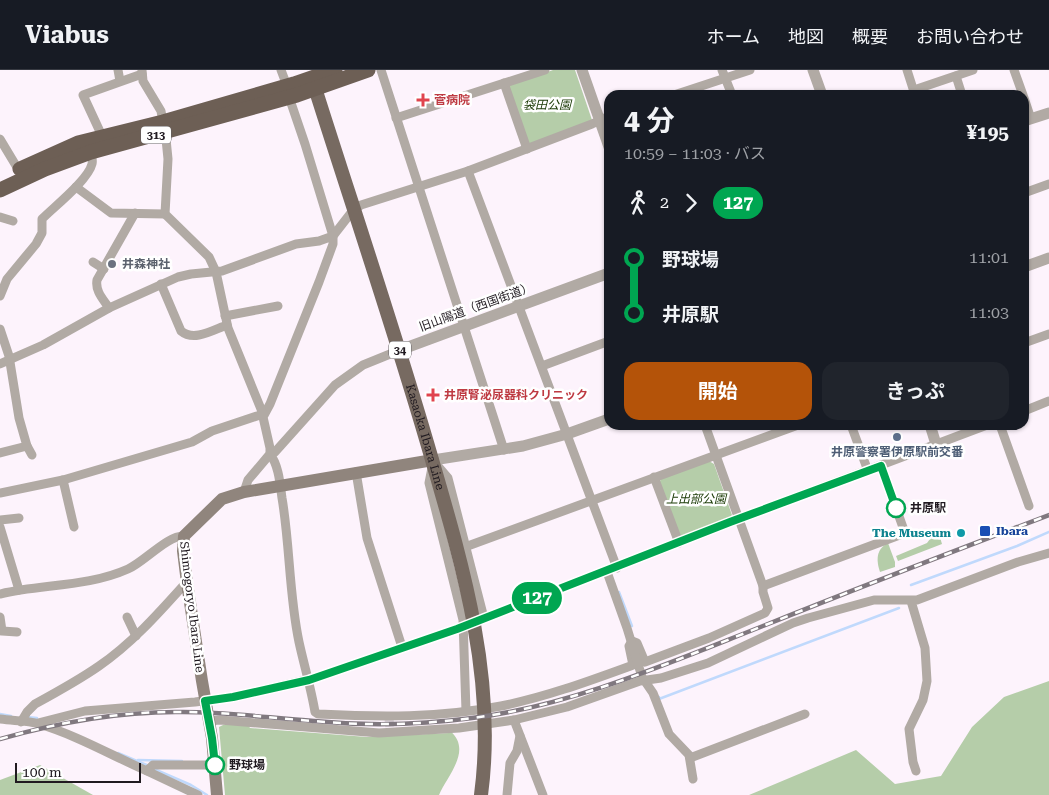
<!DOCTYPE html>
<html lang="ja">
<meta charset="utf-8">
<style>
:root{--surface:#171b24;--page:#20242c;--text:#f1f3f6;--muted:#9ea1a6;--line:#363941;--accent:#b45309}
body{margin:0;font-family:"Roboto Serif","Noto Sans JP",serif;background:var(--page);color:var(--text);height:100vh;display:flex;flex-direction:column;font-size:19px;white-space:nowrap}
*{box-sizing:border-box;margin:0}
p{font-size:16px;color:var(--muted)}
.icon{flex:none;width:28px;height:28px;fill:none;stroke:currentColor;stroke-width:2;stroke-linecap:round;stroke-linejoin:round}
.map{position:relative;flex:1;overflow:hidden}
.details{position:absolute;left:604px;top:20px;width:425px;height:340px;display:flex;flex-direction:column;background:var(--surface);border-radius:15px;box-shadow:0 1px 4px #0004}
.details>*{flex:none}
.badge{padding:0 10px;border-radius:16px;font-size:18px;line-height:32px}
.scale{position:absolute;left:15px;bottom:12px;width:126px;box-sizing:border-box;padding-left:5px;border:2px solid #201a20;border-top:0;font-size:14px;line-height:18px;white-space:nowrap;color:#201a20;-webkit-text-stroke:4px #fff;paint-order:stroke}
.map>.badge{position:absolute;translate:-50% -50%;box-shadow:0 0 0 2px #fff}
.legs{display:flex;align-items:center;gap:8px;height:55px;padding:0 20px;font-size:16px}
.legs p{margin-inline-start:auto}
.overview{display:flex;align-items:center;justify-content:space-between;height:85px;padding:0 20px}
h1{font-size:28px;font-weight:700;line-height:38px}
.cta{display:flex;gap:10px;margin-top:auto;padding:10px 20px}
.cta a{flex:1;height:58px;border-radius:15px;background:var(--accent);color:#fff;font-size:20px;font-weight:700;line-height:58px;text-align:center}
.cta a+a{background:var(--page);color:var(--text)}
ul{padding:0 20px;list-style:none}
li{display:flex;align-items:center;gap:18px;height:55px;font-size:19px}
li i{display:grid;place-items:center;width:8px;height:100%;margin:0 6px;background:currentColor}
li i::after{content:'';width:12px;height:12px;margin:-6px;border:4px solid;border-radius:50%;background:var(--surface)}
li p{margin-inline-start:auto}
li:first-child i{background:linear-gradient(#0000 50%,currentColor 0)}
li:last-child i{background:linear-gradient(currentColor 50%,#0000 0)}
header{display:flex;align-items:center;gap:30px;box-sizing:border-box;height:70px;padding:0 25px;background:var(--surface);border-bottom:1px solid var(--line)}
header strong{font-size:24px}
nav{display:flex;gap:28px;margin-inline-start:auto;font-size:18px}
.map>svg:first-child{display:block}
.green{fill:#b5cda9}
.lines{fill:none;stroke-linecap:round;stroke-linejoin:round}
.stream{stroke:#c0d9fc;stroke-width:2.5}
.minor-tunnel{stroke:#dcd2db;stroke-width:9;stroke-dasharray:9 4.5;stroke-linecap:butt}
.minor{stroke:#b1aaa4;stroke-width:9}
.tertiary{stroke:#b1aaa4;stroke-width:11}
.secondary{stroke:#90857d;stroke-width:12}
.primary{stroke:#776a61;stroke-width:14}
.trunk{stroke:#6d5f55;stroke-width:15}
.rail-casing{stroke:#80787f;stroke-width:4.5}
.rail{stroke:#fff;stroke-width:2.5;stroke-dasharray:8;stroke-linecap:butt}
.line-1-casing{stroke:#fff;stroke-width:11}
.line-1{stroke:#00a651;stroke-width:8}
.health-dot{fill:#e0444e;stroke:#fff;stroke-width:2}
.worship-dot{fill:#6b7280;stroke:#fff;stroke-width:2}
.service-dot{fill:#5c6f8a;stroke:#fff;stroke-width:2}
.stop-1-dot{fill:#fff;stroke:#00a651;stroke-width:2.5}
.transit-dot{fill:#1a4fb4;stroke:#fff;stroke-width:2}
.culture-dot{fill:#0f9aa8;stroke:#fff;stroke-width:2}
.labels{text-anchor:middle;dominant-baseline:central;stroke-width:5;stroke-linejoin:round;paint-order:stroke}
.shield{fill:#fff;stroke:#635f63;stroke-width:1}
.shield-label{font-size:11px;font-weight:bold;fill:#201a20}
.health-label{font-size:12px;font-weight:bold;fill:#be3a42;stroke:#fff;text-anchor:start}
.park-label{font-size:12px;font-style:italic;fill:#173702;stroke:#fff}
.worship-label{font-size:12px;font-weight:bold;fill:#5b616d;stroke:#fff;text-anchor:start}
.street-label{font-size:12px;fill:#201a20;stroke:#fff}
.service-label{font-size:12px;font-weight:bold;fill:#4e5e75;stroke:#fff}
.stop-label{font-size:12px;font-weight:bold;fill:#201a20;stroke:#fff;text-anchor:start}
.transit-label{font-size:12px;font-weight:bold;fill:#164399;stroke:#fff;text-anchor:start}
.culture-label{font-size:12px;font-weight:bold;fill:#0d838f;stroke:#fff;text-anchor:end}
</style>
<header>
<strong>Viabus</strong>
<nav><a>ホーム</a><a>地図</a><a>概要</a><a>お問い合わせ</a></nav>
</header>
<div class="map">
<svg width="1049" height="725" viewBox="0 0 1049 725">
<rect width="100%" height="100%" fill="#fdf3fc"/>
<g class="green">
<polygon points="553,0 575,0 592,50 531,74 527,73 508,16"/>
<polygon points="709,391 714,394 732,445 730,448 682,467 678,466 659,413 661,409"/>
<polygon points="939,464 942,474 898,491 896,486 927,473 930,469 929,465"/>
<path d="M888,473l7,19v5l-15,5c-4,-12 -4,-23 8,-29z"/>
<polygon points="1049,611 1049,725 749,725 856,680 895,714 941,706 972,657 1004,627"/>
<path d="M223,655h25l2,3 117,9 82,-4 1,-2c23,19 -3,45 -11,64h-214l-6,-68z"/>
<polygon points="40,695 93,725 0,725 0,710"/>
</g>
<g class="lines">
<g class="stream">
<polyline points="911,515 1017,476 1049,462"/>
<polyline points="619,522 632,556"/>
<polyline points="659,627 659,629 899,538"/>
<polyline points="0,644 11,646"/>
<polyline points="27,647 37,648"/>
<polyline points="118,683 149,696"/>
<polyline points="138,690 182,691"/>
<polyline points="154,699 191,715 207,725"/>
</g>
<polyline class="minor-tunnel" points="389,648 390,660"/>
<g class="minor">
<polyline points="118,0 120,11"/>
<polyline points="281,0 287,16"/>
<polyline points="381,0 504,380"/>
<polyline points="722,0 732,25"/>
<polyline points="907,0 915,25"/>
<polyline points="1014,0 1023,25"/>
<polyline points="956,6 962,25"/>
<polyline points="504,13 527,79"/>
<polyline points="914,20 973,0"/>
<polyline points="674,25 750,0"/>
<polyline points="1024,28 1031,49"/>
<polyline points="396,48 545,0"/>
<polyline points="102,66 83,25 142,4"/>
<polyline points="0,69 18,99"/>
<polyline points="468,101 617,498"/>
<polyline points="76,117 111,143 165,144"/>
<polyline points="1024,123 1049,114"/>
<polyline points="0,147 13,151"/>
<polyline points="93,192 104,199"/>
<path d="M161,214l20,47c13,11 32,-1 46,-6"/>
<path d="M0,226l7,-17 29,-35 6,-11v-14c13,-13 46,-39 50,-55 1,-4 0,-8 -1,-12"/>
<path d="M109,238c-6,-9 -14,-17 -12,-28l38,-67"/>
<polyline points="225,246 278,236"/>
<polyline points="0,259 9,286 19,348 27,376 0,383"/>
<polyline points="1024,273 1049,264"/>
<path d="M400,280l-37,15 -28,20 -60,67 -5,2c9,12 10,30 12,44 8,47 7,97 17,144 5,23 12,46 16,70l3,2c61,3 122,4 183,-8 45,-9 88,-25 132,-41l-4,-19 3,-5 5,2 8,19 64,-24 56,-25 3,-5 -5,-16v-6l-58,-161"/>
<polyline points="0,294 43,275 109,238 178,207 191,204 222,201 296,174 319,171 333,166 305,74 289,27"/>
<polyline points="542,296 609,271"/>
<polyline points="1024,341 1049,331"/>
<polyline points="851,355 868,401"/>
<polyline points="1000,355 1029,436"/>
<polyline points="27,376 32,385"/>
<polyline points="436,394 448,408 484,548"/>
<polyline points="432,398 429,413 463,550 466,641"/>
<polyline points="356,402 367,468 402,577"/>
<polyline points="654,407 679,473"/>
<polyline points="63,410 74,457"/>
<polyline points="244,422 248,410 270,384 270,378 263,347 270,334 319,212 333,174 333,166 354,139 361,135 468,101 592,54 609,46"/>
<polyline points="0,423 63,410 192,372 212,361 263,344 228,258 216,202 209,187 165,144 168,89 166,69 161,41 143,11 142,0"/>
<polyline points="0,450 19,448"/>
<polyline points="0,457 19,520"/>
<polyline points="465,477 798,355"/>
<polyline points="607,502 627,558 642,607 653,623 669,664 689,685 693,709"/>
<polyline points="763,516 905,463 881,396"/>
<path d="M0,524c42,-10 88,-7 128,-25 16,-7 40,-34 56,-33"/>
<polyline points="911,531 925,578 927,611 923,630 909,659 913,692 916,701"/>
<polyline points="0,547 2,561 17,562"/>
<polyline points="127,547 136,566"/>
<path d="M0,649c13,2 27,1 39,5 37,11 72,31 108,47l6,-6h62"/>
<polyline points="514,650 543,725"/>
<polyline points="209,651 220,650 379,663 459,658 514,650 567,637 640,611 661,608 708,593 793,553 808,548 874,530 917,530 1018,492 1049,483"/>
<path d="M21,652l6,-10 8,-8c22,-12 44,-24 64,-38 32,-22 58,-51 84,-80l4,-3"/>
<polyline points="38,653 85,641 195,632 233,627 319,607 457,559 730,452 987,355"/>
<polyline points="690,688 805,644"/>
<polyline points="147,701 198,725"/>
<polyline points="507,725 510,693 517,681 520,666"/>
</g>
<g class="tertiary">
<polyline points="582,0 609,77"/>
<polyline points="813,0 822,25"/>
<polyline points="1024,51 1049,43"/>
<polyline points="1024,197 1049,188"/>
<polyline points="400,280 609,203"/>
<polyline points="930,355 936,374"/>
<polyline points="433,390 523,376 567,364 609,349"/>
</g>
<polyline class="secondary" points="217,725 212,668 202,611 187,513 183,481 184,466 222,429 244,422 433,390"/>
<path class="primary" id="s1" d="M315,18c38,120 78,238 113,358 33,114 69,230 53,349"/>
<g class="trunk">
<polyline points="20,99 78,73 163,52 294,14 335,0"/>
<polyline points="0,120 45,99 91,82 297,25 368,0"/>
</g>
<g class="rail-casing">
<path id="rail" d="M0,669c60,-17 120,-28 183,-27 44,0 87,6 131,9 53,5 106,4 158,-3 99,-12 199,-56 291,-92 95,-38 191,-75 286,-111"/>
</g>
<use href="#rail" class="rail"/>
</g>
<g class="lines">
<g class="line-1-casing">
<polyline id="line-1" points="215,695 212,668 205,631 233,627 309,610 457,559 730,452 881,396 896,438"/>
</g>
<use href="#line-1" class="line-1"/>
</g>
<g class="health-dot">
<path d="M420.5 22.5h5v5h5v5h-5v5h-5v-5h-5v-5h5z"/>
<path d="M430.5 317.5h5v5h5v5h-5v5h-5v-5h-5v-5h5z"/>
</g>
<circle class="worship-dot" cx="112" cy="194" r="5"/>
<circle class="service-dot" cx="897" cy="367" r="5"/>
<g class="stop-1-dot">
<circle cx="896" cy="438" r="9"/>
<circle cx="215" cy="695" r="9"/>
</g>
<rect class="transit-dot" x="979" y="455" width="12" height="12" rx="2.5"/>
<circle class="culture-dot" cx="961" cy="463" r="5"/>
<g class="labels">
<g class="shield">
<rect x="141" y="56.5" width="30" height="17" rx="4"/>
<rect x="389" y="271.5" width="22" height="17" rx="4"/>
</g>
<g class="shield-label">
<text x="156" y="65">313</text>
<text x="400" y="280">34</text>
</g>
<g class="health-label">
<text x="434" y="30">菅病院</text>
<text x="444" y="325">井原腎泌尿器科クリニック</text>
</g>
<g class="park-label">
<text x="547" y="35">袋田公園</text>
<text x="696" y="429">上出部公園</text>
</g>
<g class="worship-label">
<text x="122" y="194">井森神社</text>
</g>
<g class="street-label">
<text transform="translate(476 237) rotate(-20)">旧山陽道（西国街道）</text>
<text stroke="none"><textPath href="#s1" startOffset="366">Kasaoka Ibara Line</textPath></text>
<text transform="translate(192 537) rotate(83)">Shimogoryo Ibara Line</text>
</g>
<g class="service-label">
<text x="897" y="382">井原警察署伊原駅前交番</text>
</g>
<g class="stop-label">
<text x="910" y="438">井原駅</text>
<text x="229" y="695">野球場</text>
</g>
<g class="transit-label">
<text x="996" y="461">Ibara</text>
</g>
<g class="culture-label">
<text x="951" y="463">The Museum</text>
</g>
</g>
</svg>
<div class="scale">100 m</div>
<b class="badge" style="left:537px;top:528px;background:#00a651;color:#fff">127</b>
<section class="details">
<div class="overview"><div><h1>4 分</h1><p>10:59 – 11:03 · バス</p></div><b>¥195</b></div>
<div class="legs"><svg class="icon" aria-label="walk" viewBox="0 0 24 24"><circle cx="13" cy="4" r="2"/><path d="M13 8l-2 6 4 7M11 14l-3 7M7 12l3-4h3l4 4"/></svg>2<svg class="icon" aria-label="forward" viewBox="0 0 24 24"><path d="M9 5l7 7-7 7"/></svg><b class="badge" style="background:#00a651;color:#fff">127</b></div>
<ul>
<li><i style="color:#00a651"></i><b>野球場</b><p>11:01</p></li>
<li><i style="color:#00a651"></i><b>井原駅</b><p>11:03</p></li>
</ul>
<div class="cta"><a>開始</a><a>きっぷ</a></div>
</section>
</div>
